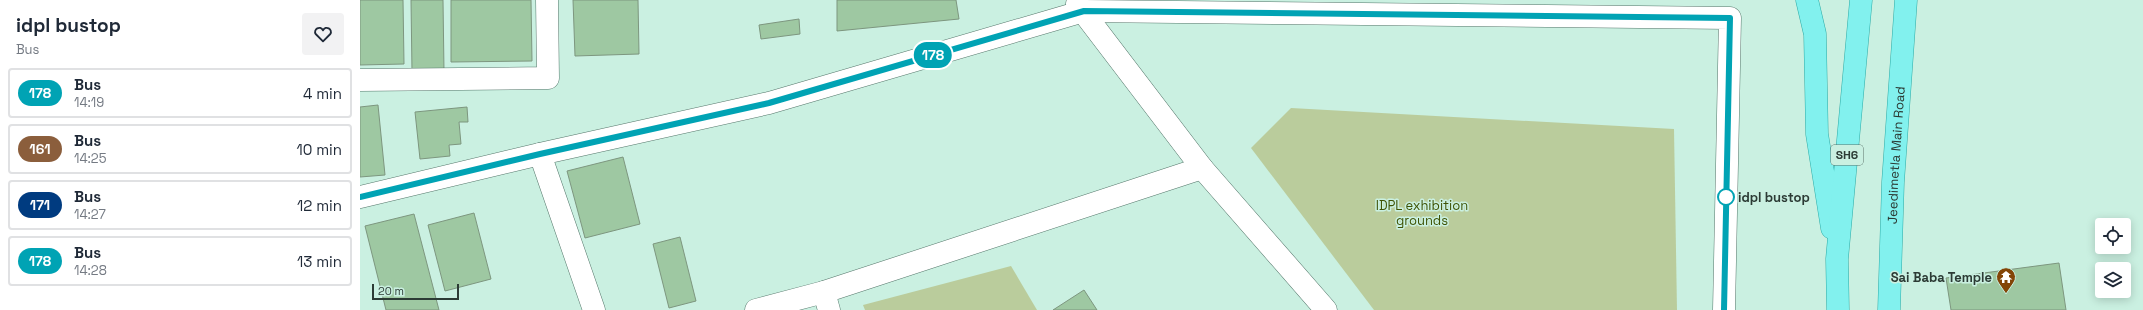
<!DOCTYPE html>
<style>
:root{--surface:#fff;--page:#f2f2f3;--text:#1f2937;--muted:#747a83;--line:#e0e1e3}
body{margin:0;font-family:"Space Grotesk",sans-serif;background:var(--page);color:var(--text);height:100vh;display:flex;flex-direction:column;font-size:15px;white-space:nowrap}
*{box-sizing:border-box;margin:0}
p{font-size:13px;color:var(--muted)}
.icon{flex:none;width:22px;height:22px;fill:none;stroke:currentColor;stroke-width:2;stroke-linecap:round;stroke-linejoin:round}
.map{position:relative;flex:1;overflow:hidden}
.details{display:flex;flex-direction:column;background:var(--surface);width:360px}
.details>*{flex:none}
.badge{padding:0 8px;border-radius:13px;font-size:14px;line-height:26px}
.tools{position:absolute;left:1735px;top:218px;display:grid;gap:8px}
.tools a{display:grid;place-items:center;width:36px;height:36px;border-radius:4px;background:var(--surface);box-shadow:0 2px 10px #0003;font-size:20px}
.scale{position:absolute;left:12px;bottom:10px;width:87px;box-sizing:border-box;padding-left:4px;border:2px solid #2c3b35;border-top:0;font-size:11px;line-height:14px;white-space:nowrap;color:#2c3b35;-webkit-text-stroke:3px #caf0e1;paint-order:stroke}
.map>.badge{position:absolute;translate:-50% -50%;box-shadow:0 0 0 2px #fff}
.round{display:grid;place-items:center;flex:none;width:42px;height:42px;border-radius:4px;background:var(--page)}
.summary{display:flex;align-items:center;justify-content:space-between;height:68px;padding:0 16px}
h1{font-size:19px;font-weight:700;line-height:30px}
ul{padding:0;list-style:none}
li{display:flex;align-items:center;gap:12px;height:50px;margin:0 8px 6px;padding:0 8px;border:2px solid var(--line);border-radius:4px}
li div{flex:1}
li b{display:block;font-size:15px}
li em{font-style:normal}
li .badge{min-width:44px;font-weight:700;text-align:center}
main{display:flex;flex:1;min-height:0}
.map>svg:first-child{display:block}
.green{fill:#bacc9c}
.building{fill:#9ec8a2;stroke:#7d967f}
.lines{fill:none;stroke-linecap:round;stroke-linejoin:round}
.minor-casing{stroke:#55776b;stroke-width:23}
.major-casing{stroke:#2daba6;stroke-width:23}
.minor{stroke:#fff;stroke-width:22}
.major{stroke:#82f1ee;stroke-width:22}
.line-casing{stroke:#fff;stroke-width:9}
.line{stroke:#00a3b4;stroke-width:6}
.stop-dot{fill:#fff;stroke:#00a3b4;stroke-width:2}
.labels{text-anchor:middle;dominant-baseline:central;stroke-width:3;stroke-linejoin:round;paint-order:stroke}
.shield{fill:#caf0e1;stroke:#5b7169;stroke-width:1}
.shield-label{font-size:12px;font-weight:bold;fill:#2c3b35}
.street-label{font-size:13px;fill:#2c3b35;stroke:#caf0e1}
.stop-label{font-size:13px;font-weight:bold;fill:#2c3b35;stroke:#caf0e1;text-anchor:start}
.park-label{font-size:13px;fill:#3e5203;stroke:#caf0e1}
.poi-label{font-size:13px;font-weight:bold;fill:#2c3b35;stroke:#caf0e1;text-anchor:end}
</style>
<main>
<section class="details">
<div class="summary"><div><h1>idpl bustop</h1><p>Bus</p></div><a class="round"><svg class="icon" aria-label="heart" viewBox="0 0 24 24"><path d="M12 20l-8-8c-3-5 5-10 8-4 3-6 11-1 8 4z"/></svg></a></div>
<ul>
<li><span class="badge" style="background:#00a3b4;color:#fff">178</span><div><b>Bus</b><p>14:19</p></div><em>4 min</em></li>
<li><span class="badge" style="background:#8b5e3c;color:#fff">161</span><div><b>Bus</b><p>14:25</p></div><em>10 min</em></li>
<li><span class="badge" style="background:#003b80;color:#fff">171</span><div><b>Bus</b><p>14:27</p></div><em>12 min</em></li>
<li><span class="badge" style="background:#00a3b4;color:#fff">178</span><div><b>Bus</b><p>14:28</p></div><em>13 min</em></li>
</ul>
</section>
<div class="map">
<svg width="1783" height="310" viewBox="0 0 1783 310">
<rect width="100%" height="100%" fill="#caf0e1"/>
<g class="green">
<polygon points="931,108 1314,129 1317,310 1014,310 891,148"/>
<polygon points="651,266 677,310 505,310 503,305"/>
</g>
<g class="building">
<polygon points="0,0 43,0 44,64 0,65"/>
<polygon points="51,0 83,0 84,72 52,72"/>
<polygon points="91,0 171,0 172,61 91,62"/>
<polygon points="213,0 278,0 279,54 215,56"/>
<polygon points="477,0 596,0 599,19 477,31"/>
<polygon points="439,19 440,34 401,39 399,25"/>
<polygon points="18,105 25,175 0,177 0,107"/>
<polygon points="107,107 108,122 99,122 101,144 89,145 90,156 60,159 55,112"/>
<polygon points="263,157 280,224 225,238 207,171"/>
<polygon points="114,213 131,279 85,291 68,225"/>
<polygon points="54,214 79,310 26,310 5,226"/>
<polygon points="320,237 336,301 309,308 293,244"/>
<polygon points="1699,263 1706,310 1591,310 1586,278"/>
<polygon points="724,290 737,310 693,310"/>
</g>
<g class="lines">
<g class="minor-casing">
<g id="minor">
<polyline points="717,4 842,168 966,310"/>
<polyline points="0,80 188,78 187,0"/>
<polyline points="180,154 234,310"/>
<polyline points="0,197 180,154 409,103 724,11 1370,18 1364,310"/>
<polyline points="464,292 469,310"/>
<polyline points="396,310 464,292 842,168"/>
</g>
</g>
<g class="major-casing">
<g id="major">
<polyline points="1447,0 1455,34 1457,134 1472,228"/>
<polyline points="1478,310 1477,259 1501,0"/>
<path id="s1" d="M1529,310l4,-128 13,-182"/>
</g>
</g>
<use href="#minor" class="minor"/>
<use href="#major" class="major"/>
</g>
<g class="lines">
<g class="line-casing">
<polyline id="line" points="0,197 180,154 409,103 724,11 1370,18 1364,310"/>
</g>
<use href="#line" class="line"/>
</g>
<defs>
<g id="temple-pin" transform="scale(1)"><path d="M0 17L-7.5 6A9.5 9.5 0 1 1 7.5 6Z" fill="#834507" stroke="#caf0e1"/><path d="M0-6L5-2H3V0L6.5 2.5H4V6H1.5V3h-3V6H-4V2.5H-6.5L-3 0V-2H-5Z" fill="#fff"/></g>
</defs>
<g fill-rule="evenodd">
<use href="#temple-pin" x="1646" y="277"/>
</g>
<circle class="stop-dot" cx="1366" cy="197" r="8"/>
<g class="labels">
<rect class="shield" x="1471" y="145" width="32" height="20" rx="3"/>
<g class="shield-label">
<text x="1487" y="155">SH6</text>
</g>
<g class="street-label">
<text stroke="none"><textPath href="#s1" startOffset="155">Jeedimetla Main Road</textPath></text>
</g>
<g class="stop-label">
<text x="1378" y="197">idpl bustop</text>
</g>
<g class="park-label">
<text x="1062" y="205">IDPL exhibition<tspan x="1062" dy="15">grounds</tspan></text>
</g>
<g class="poi-label">
<text x="1632" y="277">Sai Baba Temple</text>
</g>
</g>
</svg>
<div class="tools">
<a><svg class="icon" aria-label="locate" viewBox="0 0 24 24"><circle cx="12" cy="12" r="6"/><path d="M12 2v4M12 18v4M2 12h4M18 12h4"/></svg></a>
<a><svg class="icon" aria-label="layers" viewBox="0 0 24 24"><path d="M12 4l9 5-9 5-9-5zM3 14l9 5 9-5"/></svg></a>
</div>
<div class="scale">20 m</div>
<b class="badge" style="left:573px;top:55px;background:#00a3b4;color:#fff">178</b>
</div>
</main>
